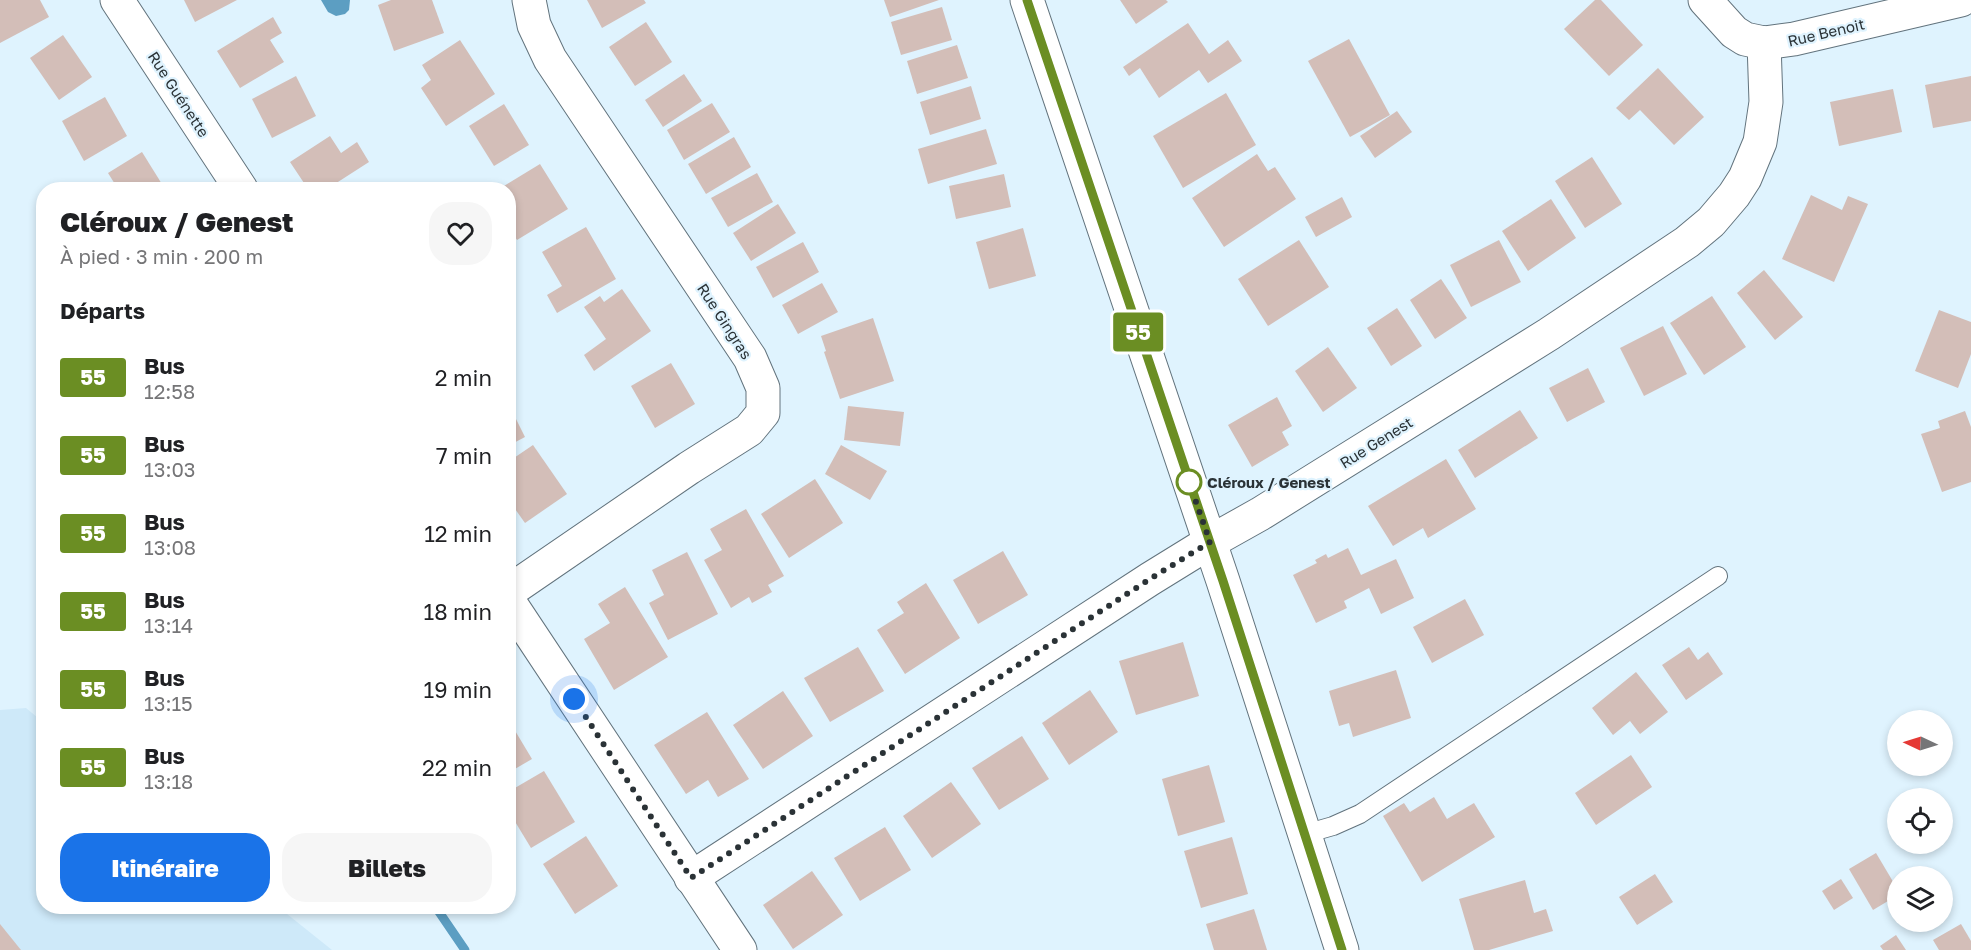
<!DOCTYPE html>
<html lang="fr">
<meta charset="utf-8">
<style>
:root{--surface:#fff;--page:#f6f6f6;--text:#202124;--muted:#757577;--accent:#1a73e8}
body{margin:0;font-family:"Golos Text",sans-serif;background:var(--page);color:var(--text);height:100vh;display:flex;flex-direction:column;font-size:22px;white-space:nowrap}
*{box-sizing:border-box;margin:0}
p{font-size:20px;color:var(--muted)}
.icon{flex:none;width:33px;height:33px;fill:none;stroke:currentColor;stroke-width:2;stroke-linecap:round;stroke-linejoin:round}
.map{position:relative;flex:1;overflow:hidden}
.details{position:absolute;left:36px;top:182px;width:480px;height:732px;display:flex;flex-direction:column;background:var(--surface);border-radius:24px;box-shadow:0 3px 9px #0003}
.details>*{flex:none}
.badge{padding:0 12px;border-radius:4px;font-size:21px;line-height:39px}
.needle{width:39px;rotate:274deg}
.controls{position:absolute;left:1887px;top:710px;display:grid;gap:12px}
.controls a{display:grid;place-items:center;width:66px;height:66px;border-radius:50%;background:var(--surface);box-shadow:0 3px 9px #0003;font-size:30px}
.you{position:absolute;width:30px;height:30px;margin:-15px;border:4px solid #fff;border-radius:50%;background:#1a73e8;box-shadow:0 0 0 9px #1a73e833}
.map>.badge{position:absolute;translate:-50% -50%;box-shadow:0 0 0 3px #fff}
h2{padding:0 24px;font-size:22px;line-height:54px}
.round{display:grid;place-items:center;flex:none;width:63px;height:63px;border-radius:24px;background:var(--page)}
.headline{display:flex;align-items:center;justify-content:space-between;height:102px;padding:0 24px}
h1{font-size:28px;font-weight:800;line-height:45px}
.primary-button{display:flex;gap:12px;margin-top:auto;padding:12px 24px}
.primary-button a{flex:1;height:69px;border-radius:24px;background:var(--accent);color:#fff;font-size:24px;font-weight:800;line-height:69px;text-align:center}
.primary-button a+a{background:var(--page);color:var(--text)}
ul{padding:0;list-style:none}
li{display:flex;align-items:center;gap:18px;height:78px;padding:0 24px}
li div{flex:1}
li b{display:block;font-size:22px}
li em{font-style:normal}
li .badge{min-width:66px;font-weight:700;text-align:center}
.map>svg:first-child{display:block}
.built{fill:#cee9f9}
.water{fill:#5c9ec2}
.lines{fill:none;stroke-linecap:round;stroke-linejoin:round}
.stream{stroke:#5c9ec2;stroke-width:9}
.building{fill:#d3beb8}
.lane-casing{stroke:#62737d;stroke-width:20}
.street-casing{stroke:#62737d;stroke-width:35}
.secondary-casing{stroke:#62737d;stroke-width:35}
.lane{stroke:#fff;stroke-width:18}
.street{stroke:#fff;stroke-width:33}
.secondary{stroke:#fff;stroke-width:33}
.line-casing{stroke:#fff;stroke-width:14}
.line{stroke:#6b8e23;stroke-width:9}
.walk{stroke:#2a3236;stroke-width:6;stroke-dasharray:0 10.8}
.stop-dot{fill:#fff;stroke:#6b8e23;stroke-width:3}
.labels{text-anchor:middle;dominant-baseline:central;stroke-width:4.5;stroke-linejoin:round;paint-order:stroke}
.street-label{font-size:15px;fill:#2a3236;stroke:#dff3fe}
.stop-label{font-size:15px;font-weight:bold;fill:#2a3236;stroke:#dff3fe;text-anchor:start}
</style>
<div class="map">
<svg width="1971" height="950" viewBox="0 0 1971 950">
<rect width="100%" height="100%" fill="#dff3fe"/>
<polygon class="built" points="26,708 43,722 44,906 277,906 332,950 0,950 0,710"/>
<polygon class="water" points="321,0 350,0 349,10 345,14 336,16 328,12"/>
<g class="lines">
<polyline class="stream" points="435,906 465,950"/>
</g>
<g class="building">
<polygon points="0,0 40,0 49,17 0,43"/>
<polygon points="184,0 237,0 195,22"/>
<polygon points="391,0 432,0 444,33 394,51 378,5"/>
<polygon points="587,0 644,0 646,3 602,28"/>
<polygon points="884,0 939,0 890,17"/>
<polygon points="1120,0 1166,0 1168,2 1136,24"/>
<polygon points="1595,0 1601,0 1643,45 1609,76 1564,29"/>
<polygon points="942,7 952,40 901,55 891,22"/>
<polygon points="273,17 282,33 270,40 284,62 240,88 217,51"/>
<polygon points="646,22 672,62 635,86 609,47"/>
<polygon points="1188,23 1209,54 1228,40 1242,61 1208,83 1199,70 1159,98 1140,68 1129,76 1123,67"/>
<polygon points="63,35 92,77 59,100 30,58"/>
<polygon points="1349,39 1390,115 1350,137 1308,61"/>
<polygon points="460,40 495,94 446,126 421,88 431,80 422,65"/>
<polygon points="957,45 968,78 917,94 907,61"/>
<polygon points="1658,68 1704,117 1674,145 1640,110 1629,120 1616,108"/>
<polygon points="684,74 702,101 663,127 645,100"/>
<polygon points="296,76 316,116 272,138 252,99"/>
<polygon points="1971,76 1971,121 1933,128 1925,85"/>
<polygon points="971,86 981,119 930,135 920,102"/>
<polygon points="1893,89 1902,132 1839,146 1830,102"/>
<polygon points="1226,93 1256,145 1183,188 1153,136"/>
<polygon points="105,97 127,136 84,161 62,121"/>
<polygon points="712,103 730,132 684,160 667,130"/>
<polygon points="504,104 529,145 494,166 469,126"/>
<polygon points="1397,111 1412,132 1375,158 1360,136"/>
<polygon points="986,129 997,164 928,184 918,149"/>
<polygon points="330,136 341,153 357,142 369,162 327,189 308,189 290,162"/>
<polygon points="734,137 751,167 706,194 688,164"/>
<polygon points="142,152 165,189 118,189 108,173"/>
<polygon points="1257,154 1268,171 1275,167 1296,199 1224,247 1192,198"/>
<polygon points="1592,157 1622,204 1585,228 1555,181"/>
<polygon points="540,164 568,209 517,240 508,226 508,189 499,189"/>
<polygon points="757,173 773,202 728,227 711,198"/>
<polygon points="1004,174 1011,207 956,219 949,186"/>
<polygon points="1811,195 1842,210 1848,196 1868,204 1834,282 1782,259"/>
<polygon points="1342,197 1352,217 1316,237 1305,217"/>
<polygon points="1551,199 1576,238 1528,271 1502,231"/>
<polygon points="778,204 796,233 751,261 733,233"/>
<polygon points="586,227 616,279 557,313 547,295 562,286 542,252"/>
<polygon points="1023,228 1036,276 989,289 976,242"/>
<polygon points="1299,240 1329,287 1268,326 1238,279"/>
<polygon points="1499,240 1521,282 1471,307 1450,265"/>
<polygon points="803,242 819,272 773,298 756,267"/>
<polygon points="1764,270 1803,317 1775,340 1737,293"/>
<polygon points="1441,279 1467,318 1435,339 1410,300"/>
<polygon points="822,283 838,312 798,334 782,305"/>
<polygon points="622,289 651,331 594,371 584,355 606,339 584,307 600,296 604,302"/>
<polygon points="1712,296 1746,347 1704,375 1670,323"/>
<polygon points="1397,308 1422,346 1391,366 1367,328"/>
<polygon points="1939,310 1971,322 1971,354 1958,388 1915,371"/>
<polygon points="873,318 894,381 840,399 824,352 826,351 821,336"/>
<polygon points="1663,326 1687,374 1644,396 1620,348"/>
<polygon points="1328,347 1357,388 1323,412 1295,371"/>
<polygon points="671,363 695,404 655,428 631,386"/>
<polygon points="1588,368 1605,402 1567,422 1549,388"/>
<polygon points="1277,397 1292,426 1282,432 1289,445 1252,467 1228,425"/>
<polygon points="508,403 525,437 508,446"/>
<polygon points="848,406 904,412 900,446 844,440"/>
<polygon points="1520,410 1538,438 1475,478 1458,450"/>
<polygon points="1965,411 1971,427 1971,482 1942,492 1921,434 1940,428 1938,421"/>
<polygon points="533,445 567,494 525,523 508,499 508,462"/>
<polygon points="841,445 887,471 870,500 825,474"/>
<polygon points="1446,459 1476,509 1428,538 1423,528 1393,546 1368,506"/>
<polygon points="815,479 843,523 789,558 761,514"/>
<polygon points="746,509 784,576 768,585 772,592 752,603 749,597 731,608 704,560 722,550 710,529"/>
<polygon points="1348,548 1361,575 1396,559 1414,598 1381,614 1369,588 1344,601 1347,608 1316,623 1293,575 1317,563 1315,560 1326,554 1328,558"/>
<polygon points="1003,551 1028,595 978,624 953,580"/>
<polygon points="687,552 718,614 668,640 649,603 664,595 652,570"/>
<polygon points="926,583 960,638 905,674 877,630 904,613 897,602"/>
<polygon points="625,587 668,657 614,690 584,639 610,623 598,604"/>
<polygon points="1465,599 1484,635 1432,663 1413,627"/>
<polygon points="1183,642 1199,696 1136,715 1119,661"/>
<polygon points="858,647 884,691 830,722 804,678"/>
<polygon points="1689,647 1698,660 1708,652 1723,674 1686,700 1662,665"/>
<polygon points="1396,670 1411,718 1353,737 1349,723 1339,726 1329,691"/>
<polygon points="1636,672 1668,712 1640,734 1630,721 1613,735 1592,708"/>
<polygon points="1090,690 1118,732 1069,765 1042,723"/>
<polygon points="783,691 813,736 763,769 733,725"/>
<polygon points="707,712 749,779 718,797 708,780 686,794 654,745"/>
<polygon points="508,719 532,759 508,773"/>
<polygon points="1022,736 1049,779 999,810 972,768"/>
<polygon points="1631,755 1652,787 1596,825 1575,793"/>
<polygon points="1209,765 1225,822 1178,836 1162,779"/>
<polygon points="544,771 575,822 531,848 508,810 508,792"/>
<polygon points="951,782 981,824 932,858 903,816"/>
<polygon points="1434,797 1447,819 1474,803 1495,837 1422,882 1383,816 1404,803 1410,812"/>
<polygon points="885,827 911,870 860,901 834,858"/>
<polygon points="586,836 618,886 575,914 543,864"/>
<polygon points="1232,837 1248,894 1201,908 1184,851"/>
<polygon points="1876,853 1898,890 1898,895 1873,910 1849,869"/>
<polygon points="812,871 843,915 793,949 763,905"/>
<polygon points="1655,874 1673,902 1637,925 1619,897"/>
<polygon points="1841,879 1853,898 1834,910 1822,891"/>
<polygon points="1525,880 1534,913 1546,909 1553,931 1489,950 1474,950 1459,899"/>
<polygon points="1254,909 1267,950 1214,950 1206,924"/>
<polygon points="0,924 21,950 0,950"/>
<polygon points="1961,924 1971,941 1971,950 1939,950 1933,940"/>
<polygon points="1896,935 1906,950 1883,950 1880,946"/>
</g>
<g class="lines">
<g class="lane-casing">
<polyline id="lane" points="1305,834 1333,826 1360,814 1718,576"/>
</g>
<g class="street-casing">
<g id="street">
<polyline points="117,0 241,189"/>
<polyline points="1705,0 1734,32 1745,39 1764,43 1794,39 1961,0"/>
<polyline points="508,592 689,468 749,430 763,413 763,388 750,358 550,59 534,25 529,0"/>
<polyline points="508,600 740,950"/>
<polyline points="691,878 1150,579 1210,542 1260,514 1549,334 1687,242 1711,222 1734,195 1745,178 1760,142 1766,102 1764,43"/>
</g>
</g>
<g class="secondary-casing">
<polyline id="secondary" points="1027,0 1223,581 1342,950"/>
</g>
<use href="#lane" class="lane"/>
<use href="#street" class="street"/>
<use href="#secondary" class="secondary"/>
</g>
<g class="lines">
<g class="line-casing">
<polyline id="line" points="1027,0 1223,581 1342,950"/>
</g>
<use href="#line" class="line"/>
<polyline class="walk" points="574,699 691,878 1150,579 1210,542 1188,479 1189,482"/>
</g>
<circle class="stop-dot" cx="1189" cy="482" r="12"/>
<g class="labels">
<g class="street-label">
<text transform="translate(1826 32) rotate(-13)">Rue Benoit</text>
<text transform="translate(179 94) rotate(57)">Rue Guénette</text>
<text transform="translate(725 321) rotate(57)">Rue Gingras</text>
<text transform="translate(1376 442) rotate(-32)">Rue Genest</text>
</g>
<g class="stop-label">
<text x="1207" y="482">Cléroux / Genest</text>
</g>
</g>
</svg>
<div class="controls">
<a><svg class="needle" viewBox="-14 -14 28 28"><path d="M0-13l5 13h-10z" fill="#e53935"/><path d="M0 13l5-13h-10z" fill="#757577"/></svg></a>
<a><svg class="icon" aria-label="locate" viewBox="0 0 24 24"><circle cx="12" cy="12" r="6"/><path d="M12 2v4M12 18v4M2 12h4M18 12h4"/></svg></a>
<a><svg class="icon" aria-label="layers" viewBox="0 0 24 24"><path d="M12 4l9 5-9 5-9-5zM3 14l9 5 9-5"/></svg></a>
</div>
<div class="you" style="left:574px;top:699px"></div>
<b class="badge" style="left:1138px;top:332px;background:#6b8e23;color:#fff">55</b>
<section class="details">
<div class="headline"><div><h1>Cléroux / Genest</h1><p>À pied · 3 min · 200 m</p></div><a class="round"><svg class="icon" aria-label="heart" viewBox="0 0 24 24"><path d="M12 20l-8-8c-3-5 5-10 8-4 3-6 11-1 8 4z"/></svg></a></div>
<h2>Départs</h2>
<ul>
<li><span class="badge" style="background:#6b8e23;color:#fff">55</span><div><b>Bus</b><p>12:58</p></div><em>2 min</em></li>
<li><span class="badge" style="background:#6b8e23;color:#fff">55</span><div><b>Bus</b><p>13:03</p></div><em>7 min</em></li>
<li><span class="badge" style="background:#6b8e23;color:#fff">55</span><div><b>Bus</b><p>13:08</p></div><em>12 min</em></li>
<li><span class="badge" style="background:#6b8e23;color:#fff">55</span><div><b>Bus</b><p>13:14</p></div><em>18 min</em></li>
<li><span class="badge" style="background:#6b8e23;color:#fff">55</span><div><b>Bus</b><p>13:15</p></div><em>19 min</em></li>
<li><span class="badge" style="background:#6b8e23;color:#fff">55</span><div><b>Bus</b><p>13:18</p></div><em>22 min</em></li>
</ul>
<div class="primary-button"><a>Itinéraire</a><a>Billets</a></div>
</section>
</div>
